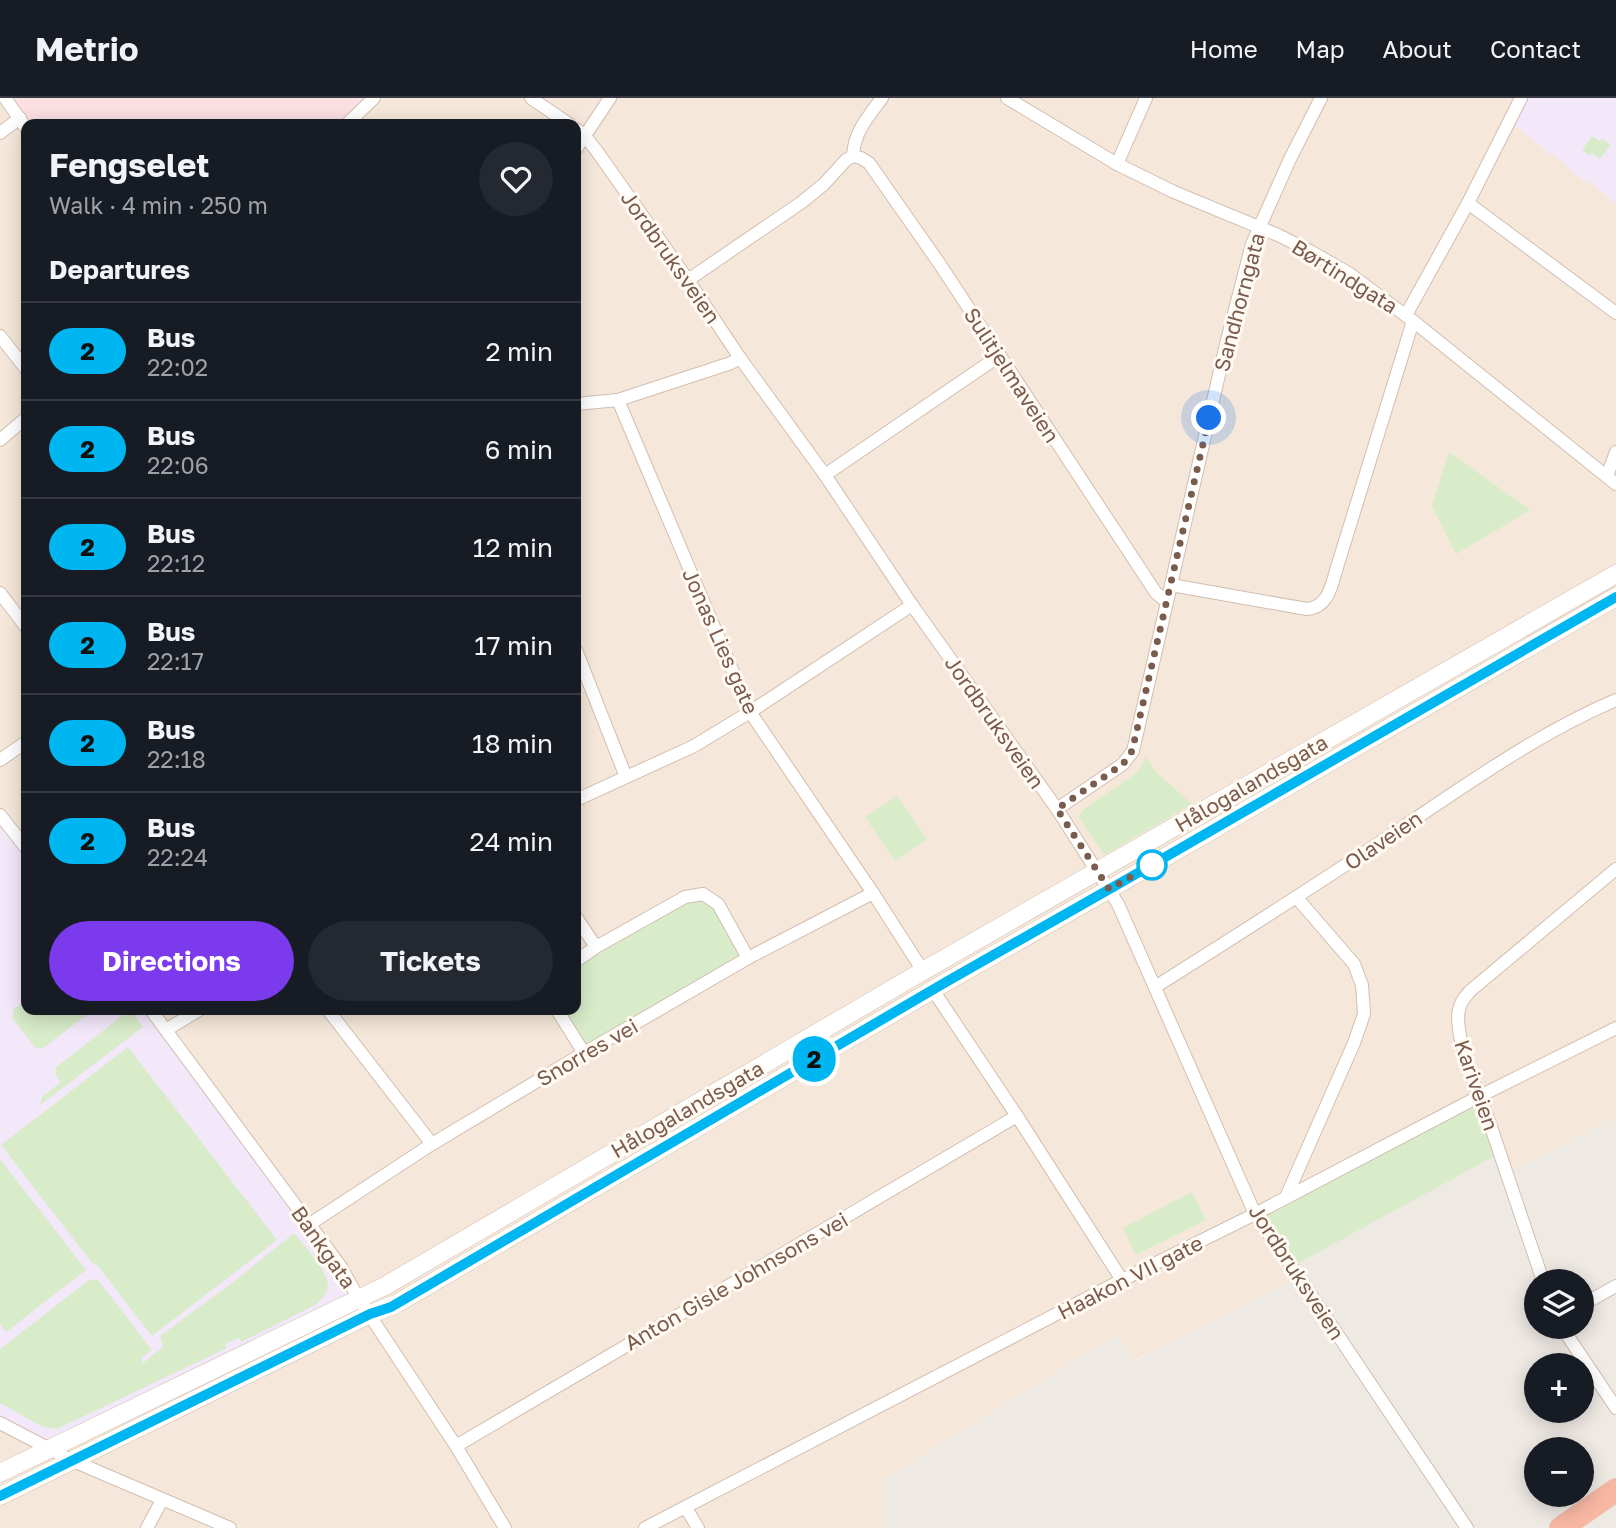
<!DOCTYPE html>
<meta charset="utf-8">
<style>
:root{--surface:#171b24;--page:#242831;--text:#f1f3f6;--muted:#9ea1a6;--line:#363941;--accent:#7c3aed}
body{margin:0;font-family:"Golos Text",sans-serif;background:var(--page);color:var(--text);height:100vh;display:flex;flex-direction:column;font-size:26px;white-space:nowrap}
*{box-sizing:border-box;margin:0}
p{font-size:23px;color:var(--muted)}
.icon{flex:none;width:38px;height:38px;fill:none;stroke:currentColor;stroke-width:2;stroke-linecap:round;stroke-linejoin:round}
.map{position:relative;flex:1;overflow:hidden}
.sheet{position:absolute;left:21px;top:21px;width:560px;height:896px;display:flex;flex-direction:column;background:var(--surface);border-radius:14px;box-shadow:0 4px 18px #0003}
.sheet>*{flex:none}
.badge{padding:0 14px;border-radius:23px;font-size:24px;line-height:46px}
.fabs{position:absolute;left:1524px;top:1171px;display:grid;gap:14px}
.fabs a{display:grid;place-items:center;width:70px;height:70px;border-radius:50%;background:var(--surface);box-shadow:0 4px 18px #0003;font-size:35px}
.you{position:absolute;width:35px;height:35px;margin:-18px;border:5px solid #fff;border-radius:50%;background:#1a73e8;box-shadow:0 0 0 10px #1a73e833}
.map>.badge{position:absolute;translate:-50% -50%;box-shadow:0 0 0 4px #fff}
h2{padding:0 28px;font-size:26px;line-height:63px}
.round{display:grid;place-items:center;flex:none;width:74px;height:74px;border-radius:37px;background:var(--page)}
.summary{display:flex;align-items:center;justify-content:space-between;height:119px;padding:0 28px}
h1{font-size:33px;font-weight:700;line-height:52px}
.cta{display:flex;gap:14px;margin-top:auto;padding:14px 28px}
.cta a{flex:1;height:80px;border-radius:42px;background:var(--accent);color:#fff;font-size:28px;font-weight:700;line-height:80px;text-align:center}
.cta a+a{background:var(--page);color:var(--text)}
ul{padding:0;list-style:none}
li{display:flex;align-items:center;gap:21px;height:98px;padding:0 28px;border-top:2px solid var(--line)}
li div{flex:1}
li b{display:block;font-size:26px}
li em{font-style:normal}
li .badge{min-width:77px;font-weight:700;text-align:center}
header{display:flex;align-items:center;gap:42px;box-sizing:border-box;height:98px;padding:0 35px;background:var(--surface);border-bottom:2px solid var(--line)}
header strong{font-size:33px}
nav{display:flex;gap:38px;margin-inline-start:auto;font-size:24px}
.map>svg:first-child{display:block}
.residential{fill:#f5e8da;fill-rule:evenodd}
.industrial{fill:#efe9e4;fill-rule:evenodd}
.education{fill:#f3e8fa}
.medical{fill:#fbdfe3}
.green{fill:#d8ecc9}
.lines{fill:none;stroke-linecap:round;stroke-linejoin:round}
.street-casing{stroke:#d1beb0;stroke-width:14}
.secondary-casing{stroke:#d6c0b0;stroke-width:19}
.highway-casing{stroke:#dad1cd;stroke-width:24}
.street{stroke:#fff;stroke-width:12}
.secondary{stroke:#fff;stroke-width:18}
.highway{stroke:#f7b7a3;stroke-width:23}
.line-casing{stroke:#fff;stroke-width:16}
.line{stroke:#00b6f0;stroke-width:10}
.walk{stroke:#7a5c4d;stroke-width:7;stroke-dasharray:0 12.6}
.stop-dot{fill:#fff;stroke:#00b6f0;stroke-width:3.5}
.labels{text-anchor:middle;dominant-baseline:central;stroke-width:6;stroke-linejoin:round;paint-order:stroke}
.street-label{font-size:21px;fill:#7a5c4d;stroke:#fffaf3}
</style>
<header>
<strong>Metrio</strong>
<nav><a>Home</a><a>Map</a><a>About</a><a>Contact</a></nav>
</header>
<div class="map">
<svg width="1616" height="1430" viewBox="0 0 1616 1430">
<rect width="100%" height="100%" fill="#fdf6ec"/>
<path class="residential" d="M0,0h1616v1019l-481,243 -18,-25 -234,145v48h-883zM26,26h550v886h-550z"/>
<path class="industrial" d="M1478,999l29,75 109,-55v411h-733v-48l234,-146 19,26 162,-83 -7,-10zM1536,1183h46v45h-46zM1536,1267h46v45h-46zM1536,1351h46v45h-46z"/>
<g class="education">
<polygon points="1521,0 1616,0 1616,106 1588,82 1585,84 1566,69 1566,67 1553,56 1551,57 1512,25"/>
<polygon points="0,717 26,750 26,912 151,912 359,1201 49,1350 0,1325"/>
</g>
<polygon class="medical" points="9,0 374,0 347,26 29,26"/>
<g class="green">
<polygon points="1592,38 1600,43 1603,41 1611,47 1600,61 1592,55 1590,58 1582,52"/>
<polygon points="1449,354 1530,412 1456,456 1432,408"/>
<polygon points="1146,659 1157,675 1192,706 1111,753 1106,756 1103,755 1079,720 1080,716 1087,709 1138,674"/>
<polygon points="897,698 927,741 895,763 865,719"/>
<polygon points="703,796 748,860 584,955 557,912 576,912 576,863"/>
<polygon points="26,902 26,912 93,912 43,950 38,951 34,948 13,921 13,912"/>
<polygon points="126,915 134,916 143,929 40,1007 42,999 61,984 55,976 56,969"/>
<polygon points="128,949 277,1142 152,1238 97,1167 92,1165 1,1047"/>
<polygon points="1478,999 1500,1055 1291,1169 1255,1116"/>
<polygon points="0,1061 86,1172 6,1234 0,1226"/>
<polygon points="1192,1094 1206,1122 1136,1157 1123,1130"/>
<path d="M294,1135c10,12 33,37 34,52 0,8 -6,13 -11,19l-76,38 -2,-4 -14,6 2,4 -170,81 -14,-2 -43,-24v-54l89,-69h9l54,70 -11,8 2,5 20,-16 -3,-11 77,-57z"/>
</g>
<g class="lines">
<g class="street-casing">
<g id="street">
<polyline points="5,0 26,30"/>
<polyline points="531,0 569,26"/>
<polyline points="1007,0 1117,66 1174,94 1278,137 1310,153 1350,176 1413,223 1616,386"/>
<polyline points="347,26 374,0"/>
<polyline points="576,31 584,37 596,52 688,182 740,260 825,377 912,507 1057,711 1118,806 1255,1116 1299,1179 1467,1430"/>
<polyline points="0,35 20,20"/>
<polyline points="576,51 610,0"/>
<polyline points="853,58 861,60 869,65 939,165 1156,495 1166,503"/>
<path d="M853,58c1,-24 15,-39 29,-58"/>
<polyline points="1117,66 1146,0"/>
<polyline points="1468,105 1616,215"/>
<polyline points="688,182 802,104 824,86 846,62 853,58"/>
<polyline points="1406,217 1468,105 1521,0"/>
<polyline points="0,238 26,271"/>
<polyline points="618,302 750,614 873,795 923,873"/>
<polyline points="576,306 618,302 731,265 740,260"/>
<polyline points="0,342 26,320"/>
<polyline points="825,377 999,258"/>
<polyline points="1607,378 1616,354"/>
<path d="M1171,487l136,24c23,-2 25,-27 31,-45l75,-243"/>
<polyline points="0,495 26,529"/>
<polyline points="576,552 626,679"/>
<polyline points="0,662 26,644"/>
<polyline points="576,702 694,648 750,614 912,507"/>
<polyline points="1057,711 1123,666 1133,653 1226,246 1252,146 1290,61 1321,0"/>
<polyline points="0,717 26,750"/>
<polyline points="576,819 596,849"/>
<polyline points="576,863 596,849 685,799 703,796 718,806 748,860"/>
<path d="M1155,889c78,-49 156,-99 233,-150 74,-49 146,-102 228,-137"/>
<polyline points="933,892 1017,1018 1122,1182"/>
<polyline points="151,912 341,1169 359,1201 456,1348 505,1430"/>
<polyline points="328,912 432,1046"/>
<polyline points="557,912 584,955"/>
<polyline points="166,932 199,912"/>
<polyline points="1286,1099 1354,945 1364,916 1362,887 1354,866 1297,800"/>
<polyline points="310,1126 432,1046 584,955 748,860 873,795"/>
<path d="M1543,1183l-54,-160c-10,-24 -36,-86 -30,-111 1,-8 6,-13 11,-19l146,-122"/>
<polyline points="1582,1207 1616,1188"/>
<polyline points="1561,1228 1616,1310"/>
<polyline points="0,1325 71,1362 230,1430"/>
<polyline points="456,1348 1017,1018"/>
<polyline points="686,1410 698,1430"/>
<polyline points="147,1430 162,1402"/>
<polyline points="645,1430 1122,1182 1255,1116 1478,999 1616,930"/>
</g>
</g>
<g class="secondary-casing">
<g id="secondary">
<polyline points="0,1375 385,1188 923,873 1616,476"/>
<polyline points="0,1398 370,1216 396,1206 946,884 1129,780 1616,499"/>
</g>
</g>
<g class="highway-casing">
<polyline id="highway" points="1561,1430 1616,1392"/>
</g>
<use href="#street" class="street"/>
<use href="#secondary" class="secondary"/>
<use href="#highway" class="highway"/>
</g>
<g class="lines">
<g class="line-casing">
<polyline id="line" points="0,1398 370,1216 391,1209 946,884 1129,780 1616,499"/>
</g>
<use href="#line" class="line"/>
<polyline class="walk" points="1152,767 1109,791 1057,711 1123,666 1132,653 1209,320"/>
</g>
<circle class="stop-dot" cx="1152" cy="767" r="14"/>
<g class="labels">
<g class="street-label">
<text transform="translate(671 159) rotate(55)">Jordbruksveien</text>
<text transform="translate(1345 178) rotate(32)">Børtindgata</text>
<text transform="translate(1239 204) rotate(-75)">Sandhorngata</text>
<text transform="translate(1012 277) rotate(57)">Sulitjelmaveien</text>
<text transform="translate(721 543) rotate(66)">Jonas Lies gate</text>
<text transform="translate(995 624) rotate(55)">Jordbruksveien</text>
<text transform="translate(1251 685) rotate(-30)">Hålogalandsgata</text>
<text transform="translate(1383 742) rotate(-34)">Olaveien</text>
<text transform="translate(587 954) rotate(-30)">Snorres vei</text>
<text transform="translate(1477 987) rotate(71)">Kariveien</text>
<text transform="translate(687 1011) rotate(-30)">Hålogalandsgata</text>
<text transform="translate(324 1149) rotate(55)">Bankgata</text>
<text transform="translate(1297 1174) rotate(57)">Jordbruksveien</text>
<text transform="translate(1130 1179) rotate(-27)">Haakon VII gate</text>
<text transform="translate(736 1183) rotate(-30)">Anton Gisle Johnsons vei</text>
</g>
</g>
</svg>
<div class="fabs">
<a><svg class="icon" aria-label="layers" viewBox="0 0 24 24"><path d="M12 4l9 5-9 5-9-5zM3 14l9 5 9-5"/></svg></a>
<a>+</a>
<a>−</a>
</div>
<div class="you" style="left:1209px;top:320px"></div>
<b class="badge" style="left:814px;top:961px;background:#00b6f0;color:#111">2</b>
<section class="sheet">
<div class="summary"><div><h1>Fengselet</h1><p>Walk · 4 min · 250 m</p></div><a class="round"><svg class="icon" aria-label="heart" viewBox="0 0 24 24"><path d="M12 20l-8-8c-3-5 5-10 8-4 3-6 11-1 8 4z"/></svg></a></div>
<h2>Departures</h2>
<ul>
<li><span class="badge" style="background:#00b6f0;color:#111">2</span><div><b>Bus</b><p>22:02</p></div><em>2 min</em></li>
<li><span class="badge" style="background:#00b6f0;color:#111">2</span><div><b>Bus</b><p>22:06</p></div><em>6 min</em></li>
<li><span class="badge" style="background:#00b6f0;color:#111">2</span><div><b>Bus</b><p>22:12</p></div><em>12 min</em></li>
<li><span class="badge" style="background:#00b6f0;color:#111">2</span><div><b>Bus</b><p>22:17</p></div><em>17 min</em></li>
<li><span class="badge" style="background:#00b6f0;color:#111">2</span><div><b>Bus</b><p>22:18</p></div><em>18 min</em></li>
<li><span class="badge" style="background:#00b6f0;color:#111">2</span><div><b>Bus</b><p>22:24</p></div><em>24 min</em></li>
</ul>
<div class="cta"><a>Directions</a><a>Tickets</a></div>
</section>
</div>
